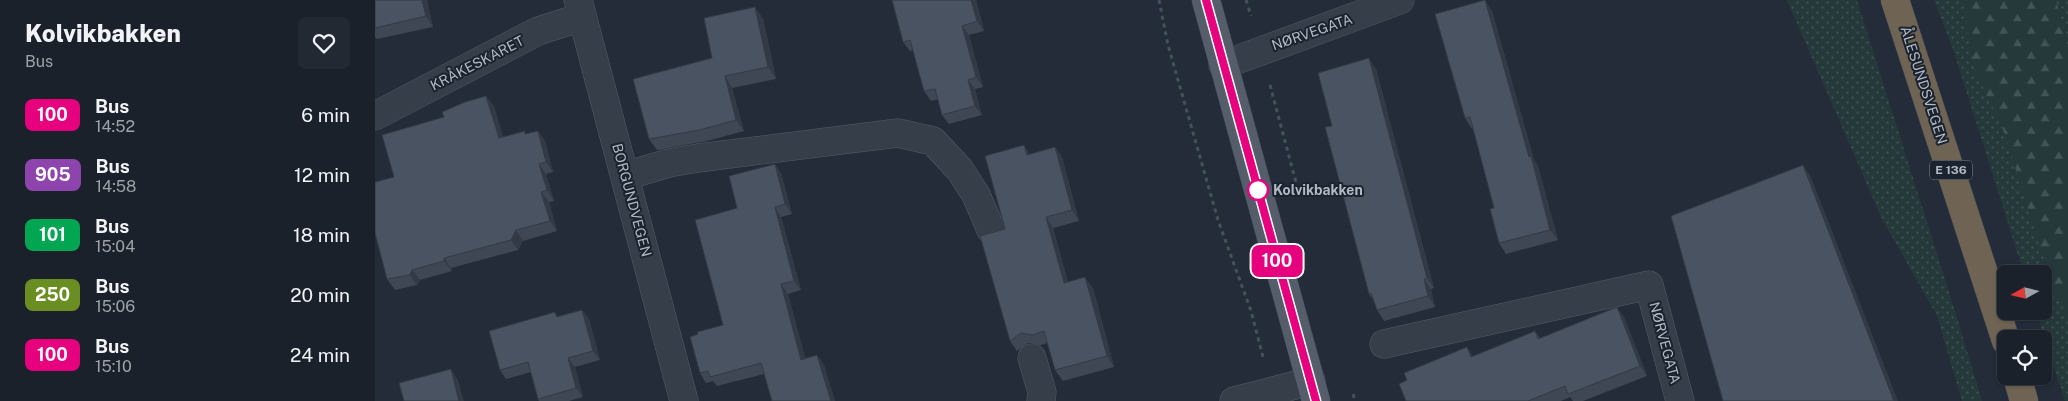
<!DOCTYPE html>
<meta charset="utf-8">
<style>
:root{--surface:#1a212a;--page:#232932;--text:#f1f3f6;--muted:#9fa3a8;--line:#383e47}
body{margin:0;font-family:"Public Sans",sans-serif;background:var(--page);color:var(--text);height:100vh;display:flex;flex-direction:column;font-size:19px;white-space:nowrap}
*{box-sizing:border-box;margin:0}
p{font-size:16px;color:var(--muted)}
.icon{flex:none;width:28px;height:28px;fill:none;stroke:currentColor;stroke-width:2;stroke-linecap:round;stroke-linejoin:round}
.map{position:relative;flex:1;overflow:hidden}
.panel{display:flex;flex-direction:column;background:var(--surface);width:375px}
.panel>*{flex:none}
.badge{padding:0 10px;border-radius:8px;font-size:18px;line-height:32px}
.needle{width:32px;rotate:262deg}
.controls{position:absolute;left:1622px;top:265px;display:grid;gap:10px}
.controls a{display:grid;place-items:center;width:55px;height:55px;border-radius:8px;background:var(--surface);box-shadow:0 1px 4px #0004,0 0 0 1px var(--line);font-size:25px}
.map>.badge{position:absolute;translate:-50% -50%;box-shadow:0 0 0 2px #fff}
.round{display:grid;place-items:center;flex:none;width:52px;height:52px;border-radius:8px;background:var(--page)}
.overview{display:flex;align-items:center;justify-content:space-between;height:85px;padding:0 25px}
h1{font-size:24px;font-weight:800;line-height:38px}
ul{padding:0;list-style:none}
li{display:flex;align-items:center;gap:15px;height:60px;padding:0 25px}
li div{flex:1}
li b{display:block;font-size:19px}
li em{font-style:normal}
li .badge{min-width:55px;font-weight:700;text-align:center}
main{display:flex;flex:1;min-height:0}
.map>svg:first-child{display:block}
.grass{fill:url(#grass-dots)}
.forest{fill:url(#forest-firs)}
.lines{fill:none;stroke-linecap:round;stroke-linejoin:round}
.minor-casing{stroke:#545c67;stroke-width:29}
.major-casing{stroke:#3f4752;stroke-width:29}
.highway-casing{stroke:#414954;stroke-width:29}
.path{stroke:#425457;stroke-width:3;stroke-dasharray:4 4;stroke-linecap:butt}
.minor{stroke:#363e49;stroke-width:28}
.major{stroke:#545d69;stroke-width:28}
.highway{stroke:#6f6453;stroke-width:28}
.wall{fill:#3f4754}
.shaded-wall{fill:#333a45}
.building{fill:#495362;stroke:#333a45}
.line-casing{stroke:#fff;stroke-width:11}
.line{stroke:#e6007e;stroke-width:8}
.stop-dot{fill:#fff;stroke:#e6007e;stroke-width:2.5}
.labels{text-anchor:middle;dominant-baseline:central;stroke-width:4;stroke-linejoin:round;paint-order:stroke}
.shield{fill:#1b232e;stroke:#848c98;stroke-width:1}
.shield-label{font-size:12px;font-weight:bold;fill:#b1b9c5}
.street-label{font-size:14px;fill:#b1b9c5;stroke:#1b232e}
.stop-label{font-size:14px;font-weight:bold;fill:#b1b9c5;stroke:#1b232e;text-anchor:start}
</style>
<main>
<section class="panel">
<div class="overview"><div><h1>Kolvikbakken</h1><p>Bus</p></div><a class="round"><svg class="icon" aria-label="heart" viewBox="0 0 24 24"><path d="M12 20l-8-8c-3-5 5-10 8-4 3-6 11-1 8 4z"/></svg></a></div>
<ul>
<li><span class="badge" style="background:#e6007e;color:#fff">100</span><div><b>Bus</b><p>14:52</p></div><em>6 min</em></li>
<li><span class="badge" style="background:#8e44ad;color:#fff">905</span><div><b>Bus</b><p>14:58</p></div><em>12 min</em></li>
<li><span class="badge" style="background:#00a651;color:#fff">101</span><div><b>Bus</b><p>15:04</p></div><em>18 min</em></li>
<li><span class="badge" style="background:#6b8e23;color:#fff">250</span><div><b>Bus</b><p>15:06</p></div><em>20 min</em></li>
<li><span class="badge" style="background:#e6007e;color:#fff">100</span><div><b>Bus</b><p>15:10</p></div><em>24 min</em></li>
</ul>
</section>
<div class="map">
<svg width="1693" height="401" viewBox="0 0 1693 401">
<defs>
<pattern id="grass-dots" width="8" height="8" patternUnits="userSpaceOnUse" patternTransform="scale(1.25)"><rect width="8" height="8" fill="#25393a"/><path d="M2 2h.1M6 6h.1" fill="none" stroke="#425455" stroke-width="1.8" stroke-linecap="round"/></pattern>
<pattern id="forest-firs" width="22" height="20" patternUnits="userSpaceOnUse" patternTransform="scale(1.25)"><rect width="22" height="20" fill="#25393a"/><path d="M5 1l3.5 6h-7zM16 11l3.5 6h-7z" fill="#425455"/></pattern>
</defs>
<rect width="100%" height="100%" fill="#232c38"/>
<g class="grass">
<polygon points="1412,0 1482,0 1580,311 1607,401 1587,401 1562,316 1506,217"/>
<polygon points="1559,0 1693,0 1693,401 1690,401 1661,311 1669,311 1669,274 1649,274 1578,49"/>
</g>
<polygon class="forest" points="1591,0 1681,0 1693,48 1693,318 1678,288 1628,129 1602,75 1592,32"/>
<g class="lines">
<g class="minor-casing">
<g id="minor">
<polyline points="203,0 309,401"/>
<polyline points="848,65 1025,0"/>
<polyline points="0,116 163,31 207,17"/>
<polyline points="250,176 294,163 323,158 523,133 558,141 585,170 601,195 616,230"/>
<polyline points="1009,344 1274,285 1305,401"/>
<polyline points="657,358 667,392 666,401"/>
<polyline points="859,401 936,381"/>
</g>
</g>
<g class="major-casing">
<polyline id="major" points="831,0 941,401"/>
</g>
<g class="highway-casing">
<g id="highway">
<polyline points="1520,0 1631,341"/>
<polyline points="1642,376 1649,401"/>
</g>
</g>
<g class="path">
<polyline points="784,0 793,45 843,220 876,311 888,357"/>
<polyline points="871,0 876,16"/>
<polyline points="895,85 923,190"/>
<polyline points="978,394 980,401"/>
</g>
<use href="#minor" class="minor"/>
<use href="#major" class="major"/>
<use href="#highway" class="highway"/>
</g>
<g class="wall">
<polygon points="0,0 52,0 58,27 2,39 0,37"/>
<polygon points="601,0 609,31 594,35 608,87 600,89 607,115 574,124 567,115 563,99 556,101 549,91 538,50 535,51 528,42"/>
<polygon points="1117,11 1159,160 1163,166 1183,240 1131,254 1124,243 1119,208 1098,129 1097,129 1090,118"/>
<polygon points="388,18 401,79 357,88 369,131 332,141 282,150 274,139 337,58"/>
<polygon points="1001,69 1059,288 1056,289 1060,307 1009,321 1002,310 999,301 994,294 957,126"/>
<polygon points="119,106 128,137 152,134 163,131 170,141 178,172 171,174 179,201 174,202 182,231 148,241 143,250 76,268 77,271 45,280 42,285 20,290 12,279 19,177"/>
<polygon points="680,147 687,157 704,221 678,228 693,282 718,288 739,367 688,381 680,370 673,343 665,345 653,343 642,351 635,341 630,229 655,154"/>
<polygon points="406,173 417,214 406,217 426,290 413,294 430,358 442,355 449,365 460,401 397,401 389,374 342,386 338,381 331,383 325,373 323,334 348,325 362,208"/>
<polygon points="207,310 214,319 225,360 200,367 208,397 194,401 164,401 163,399 156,372 131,379 125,370 183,316"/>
<polygon points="1249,317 1272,376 1208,401 1198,401 1195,397 1186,401 1031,401 1098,356 1160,331 1165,338"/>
</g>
<g class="shaded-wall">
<polygon points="47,0 52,0 58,27 51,16"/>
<polygon points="596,0 601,0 609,31 602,21"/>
<polygon points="1110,0 1117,11 1159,160 1163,166 1183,240 1175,230 1154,157"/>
<polygon points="380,7 388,18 401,79 393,67"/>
<polygon points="587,26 594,35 608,87 601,77"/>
<polygon points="994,58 1001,69 1059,288 1052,278"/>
<polygon points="350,76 357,88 369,131 361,120"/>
<polygon points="593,80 600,89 607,115 600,106"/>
<polygon points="111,96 119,106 131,149 124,138"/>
<polygon points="163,131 170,141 178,172 171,162"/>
<polygon points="649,145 656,156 652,155"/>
<polygon points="680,147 687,157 704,221 697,210"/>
<polygon points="164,164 171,174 179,201 172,190"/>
<polygon points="400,164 406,173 417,214 410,204"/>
<polygon points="1428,165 1436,177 1523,401 1519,401"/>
<polygon points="166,192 174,202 182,231 175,221"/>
<polygon points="400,207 406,217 426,290 419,281"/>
<polygon points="671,217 678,228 696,294 689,283"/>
<polygon points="141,230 148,241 143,250 136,240"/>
<polygon points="69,258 76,268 77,271 69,261"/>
<polygon points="37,270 45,280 42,285 35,275"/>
<polygon points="710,277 718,288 739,367 732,356"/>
<polygon points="1049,279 1056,289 1060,307 1053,296"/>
<polygon points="406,284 413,294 433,369 426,360"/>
<polygon points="1242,307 1249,317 1272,376 1265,366"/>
<polygon points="207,310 214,319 225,360 218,351"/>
<polygon points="1092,347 1099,357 1096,357"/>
<polygon points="442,355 449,365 460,401 456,401"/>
<polygon points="193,358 200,367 208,397 201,388"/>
<polygon points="76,369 83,380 89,401 84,401"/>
</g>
<g class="building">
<polygon points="0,0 47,0 51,16 0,28"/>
<polygon points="517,0 596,0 602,21 587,26 601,77 593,80 600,106 567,115 560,89 549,91 535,40 528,42"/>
<polygon points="1110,0 1154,157 1156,156 1175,230 1124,243 1115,209 1119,208 1095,117 1090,118 1060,14"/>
<polygon points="380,7 393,67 350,76 361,120 324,130 274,139 258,79 337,58 329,18"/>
<polygon points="994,58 1052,278 1049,279 1053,296 1002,310 996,293 994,294 950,127 957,126 943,73"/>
<polygon points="111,96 124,138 150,131 150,134 163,131 171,162 164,164 172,190 166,192 175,221 141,230 136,240 69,258 69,261 37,270 35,275 12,279 0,233 0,182 19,177 7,135 69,117 67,112 90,102"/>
<polygon points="649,145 652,155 680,147 697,210 671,217 689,283 710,277 732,356 680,370 669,331 658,335 646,333 635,341 605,236 630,229 610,156"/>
<polygon points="400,164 410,204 400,207 419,281 406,284 426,360 442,355 456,401 397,401 386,363 335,377 333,371 325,373 315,337 323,334 322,332 348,325 320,220 362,208 354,176"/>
<polygon points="1428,165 1519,401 1348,401 1296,216"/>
<polygon points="1242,307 1265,366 1193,394 1190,386 1153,401 1031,401 1024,384 1032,380 1029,373 1092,347 1096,357 1160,331 1163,339"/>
<polygon points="207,310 218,351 193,358 201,388 163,399 153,362 125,370 114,331 180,312 182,317"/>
<polygon points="76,369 84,401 29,401 24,383"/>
</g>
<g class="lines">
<g class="line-casing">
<polyline id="line" points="831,0 941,401"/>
</g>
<use href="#line" class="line"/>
</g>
<circle class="stop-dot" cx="883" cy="190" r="10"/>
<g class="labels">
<rect class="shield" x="1555" y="160.5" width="42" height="19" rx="4"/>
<g class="shield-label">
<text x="1576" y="170">E 136</text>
</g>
<g class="street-label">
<text transform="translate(937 32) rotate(-19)">NØRVEGATA</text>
<text transform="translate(102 63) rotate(-27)">KRÅKESKARET</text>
<text transform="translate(1549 85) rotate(72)">ÅLESUNDSVEGEN</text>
<text transform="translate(257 200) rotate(75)">BORGUNDVEGEN</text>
<text transform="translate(1290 343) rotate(75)">NØRVEGATA</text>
</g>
<g class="stop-label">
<text x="898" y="190">Kolvikbakken</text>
</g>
</g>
</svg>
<div class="controls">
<a><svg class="needle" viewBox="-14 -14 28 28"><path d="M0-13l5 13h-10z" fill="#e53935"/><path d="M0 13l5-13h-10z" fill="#9fa3a8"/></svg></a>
<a><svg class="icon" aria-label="locate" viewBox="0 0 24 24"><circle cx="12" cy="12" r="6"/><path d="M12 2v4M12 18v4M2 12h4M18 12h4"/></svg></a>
</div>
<b class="badge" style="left:902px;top:261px;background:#e6007e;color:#fff">100</b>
</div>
</main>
